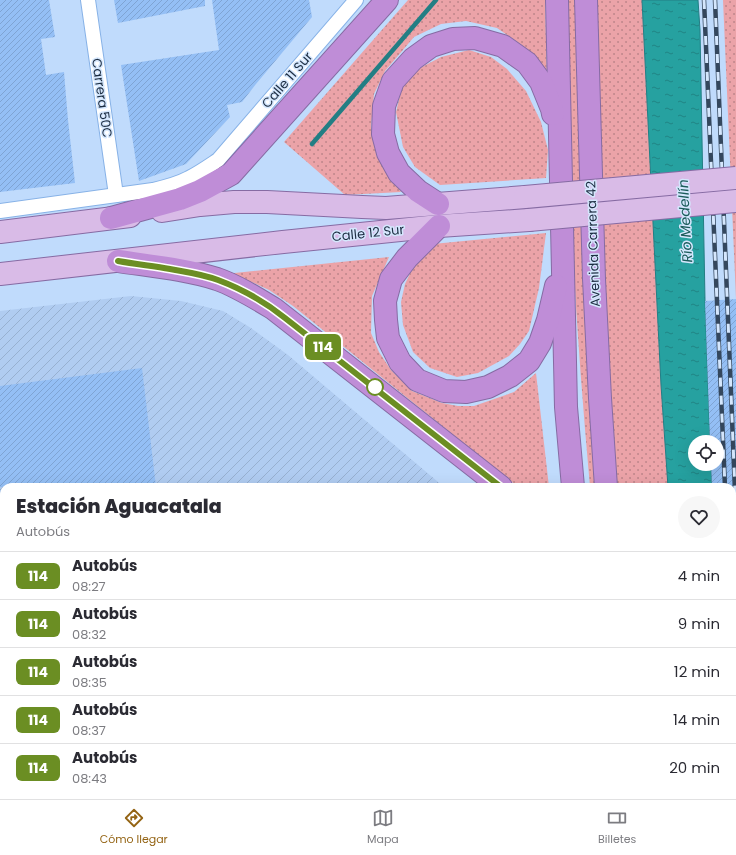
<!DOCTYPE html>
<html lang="es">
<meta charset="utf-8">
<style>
:root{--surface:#fff;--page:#f7f7f7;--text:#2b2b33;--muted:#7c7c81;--line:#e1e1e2;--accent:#946414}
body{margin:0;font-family:Poppins,sans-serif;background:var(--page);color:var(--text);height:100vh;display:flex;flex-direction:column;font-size:15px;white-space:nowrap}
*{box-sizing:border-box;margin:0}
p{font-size:13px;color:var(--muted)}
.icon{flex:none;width:22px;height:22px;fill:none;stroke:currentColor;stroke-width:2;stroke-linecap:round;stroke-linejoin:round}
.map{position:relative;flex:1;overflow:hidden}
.side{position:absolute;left:0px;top:483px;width:736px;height:316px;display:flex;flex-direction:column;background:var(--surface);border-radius:12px 12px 0 0;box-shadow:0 4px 16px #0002}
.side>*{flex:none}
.badge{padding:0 8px;border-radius:6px;font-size:14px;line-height:26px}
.fabs{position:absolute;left:688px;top:435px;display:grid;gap:8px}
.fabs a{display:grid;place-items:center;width:36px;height:36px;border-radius:50%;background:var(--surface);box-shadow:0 4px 16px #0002;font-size:20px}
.map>.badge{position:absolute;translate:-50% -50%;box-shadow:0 0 0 2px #fff}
.round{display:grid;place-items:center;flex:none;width:42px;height:42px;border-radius:21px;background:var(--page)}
.headline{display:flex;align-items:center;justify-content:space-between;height:68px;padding:0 16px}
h1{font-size:19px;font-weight:800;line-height:30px}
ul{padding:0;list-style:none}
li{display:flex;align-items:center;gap:12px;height:48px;padding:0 16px;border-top:1px solid var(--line)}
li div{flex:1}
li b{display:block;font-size:15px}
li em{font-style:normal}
li .badge{min-width:44px;font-weight:700;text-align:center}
.menu{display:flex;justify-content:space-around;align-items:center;height:56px;border-top:1px solid var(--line);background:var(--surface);font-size:11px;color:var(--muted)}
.menu a{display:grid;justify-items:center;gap:2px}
.menu .current{color:var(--accent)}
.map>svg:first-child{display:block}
.industrial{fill:url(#industrial-furrows)}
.grass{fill:url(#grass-dots)}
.water{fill:url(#water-ripples);stroke:#237e84}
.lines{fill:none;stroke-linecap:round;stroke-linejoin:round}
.stream{stroke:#237e84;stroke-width:4.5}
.building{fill:url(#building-hatch)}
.street-casing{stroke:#87b2e7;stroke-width:16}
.secondary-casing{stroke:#87b2e7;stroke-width:20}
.primary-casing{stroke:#866ba3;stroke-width:24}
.highway-casing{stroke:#866ba3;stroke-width:24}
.street{stroke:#fff;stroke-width:14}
.secondary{stroke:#ecddf3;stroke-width:19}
.primary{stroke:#d9bbe7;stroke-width:22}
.highway{stroke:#bf8dd7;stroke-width:22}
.rail-casing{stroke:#34475d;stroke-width:4.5}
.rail{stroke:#d5e7fd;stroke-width:3;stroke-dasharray:9;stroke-linecap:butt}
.primary-bridge-casing{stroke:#866ba3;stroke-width:24;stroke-linecap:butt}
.primary-bridge{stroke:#d9bbe7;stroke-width:22}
.line-casing{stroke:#fff;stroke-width:9}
.line{stroke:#6b8e23;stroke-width:6}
.stop-dot{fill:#fff;stroke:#6b8e23;stroke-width:2}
.labels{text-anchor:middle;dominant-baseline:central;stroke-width:3;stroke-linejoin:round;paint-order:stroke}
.street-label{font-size:13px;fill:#1c2d42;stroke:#d5e7fd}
.water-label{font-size:14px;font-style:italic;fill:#1c5c5b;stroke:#d5e7fd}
</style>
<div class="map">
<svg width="736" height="799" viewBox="0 0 736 799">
<defs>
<pattern id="industrial-furrows" width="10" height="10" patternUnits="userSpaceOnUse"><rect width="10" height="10" fill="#b0ccf1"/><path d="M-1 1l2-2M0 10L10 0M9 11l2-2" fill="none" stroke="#97b0d0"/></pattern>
<pattern id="grass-dots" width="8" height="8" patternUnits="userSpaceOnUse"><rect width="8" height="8" fill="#eba3a8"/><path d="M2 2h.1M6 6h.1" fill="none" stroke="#be858a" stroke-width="1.8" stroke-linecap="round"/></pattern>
<pattern id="water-ripples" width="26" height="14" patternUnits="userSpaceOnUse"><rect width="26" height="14" fill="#26a1a0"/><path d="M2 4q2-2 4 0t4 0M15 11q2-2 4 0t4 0" fill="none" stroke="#208484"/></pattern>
<pattern id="building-hatch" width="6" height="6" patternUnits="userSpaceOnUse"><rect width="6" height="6" fill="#94bff5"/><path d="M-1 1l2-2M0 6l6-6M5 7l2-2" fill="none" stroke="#7fa4d3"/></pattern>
</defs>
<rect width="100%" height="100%" fill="#c0dbfc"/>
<g class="industrial">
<polygon points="131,296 181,301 223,311 251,328 288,355 444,487 4,487 4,795 106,795 90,799 0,799 0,311"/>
<polygon points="265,795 513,795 514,799 248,799"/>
</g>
<g class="grass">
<polygon points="408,0 545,0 547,78 523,46 497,28 466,21 441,24 414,37 385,71 374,94 371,127 377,157 401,192 345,195 284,142"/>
<path d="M567,0h11l19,487h-7c-9,-102 -17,-205 -20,-308 -2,-60 -2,-119 -3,-179z"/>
<polygon points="594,0 642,0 661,385 668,487 613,487 609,448"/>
<polygon points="723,0 736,0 736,299"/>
<polygon points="469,50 491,57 507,69 526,91 541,122 548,150 546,178 440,185 415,167 403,147 396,112 402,87 418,69 441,57"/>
<polygon points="546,233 539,288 529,331 520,344 509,356 478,373 457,377 430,368 413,352 403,325 401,302 405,284 414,265 433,244"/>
<polygon points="389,257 372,296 371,333 379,352 391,370 412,391 442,403 458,406 474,406 514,392 536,373 549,487 518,487 293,306 269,290 254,283 225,274"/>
<polygon points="646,795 689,795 690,799 647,799"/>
</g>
<polygon class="water" points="642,0 698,0 700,30 705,301 710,442 695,442 695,464 711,464 712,487 668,487 661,385"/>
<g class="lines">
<polyline class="stream" points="312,144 436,0"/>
</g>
<g class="building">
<polygon points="0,0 49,0 55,37 41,39 46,75 64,72 68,120 75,183 0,192"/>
<polygon points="114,0 205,0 205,6 118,23"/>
<polygon points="212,0 309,0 312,17 256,84 242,102 227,105 230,117 186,164 139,181 121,65 219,50"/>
<polygon points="736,299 736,487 712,487 711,464 717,464 717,442 710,442 705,301"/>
<polygon points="142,368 156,487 0,487 0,386"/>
</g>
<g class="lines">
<g class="street-casing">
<g id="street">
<polyline points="88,0 116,195"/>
<path d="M0,211l153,-21c13,-3 25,-6 36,-12 10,-5 20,-12 29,-18l138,-160"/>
<polyline points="540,795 541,799"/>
</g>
</g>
<g class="secondary-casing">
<polyline id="secondary" points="174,799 190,795"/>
</g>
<g class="primary-casing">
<g id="primary">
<polyline points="162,211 200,205 234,202 267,202 362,207 386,208 525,197"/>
<polyline points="0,232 130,216"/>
<polyline points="0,274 283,242 439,226 529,220"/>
</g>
</g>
<g class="highway-casing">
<g id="highway">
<polyline points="557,0 566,407 573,487"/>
<polyline points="586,0 594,279 600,398 606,487"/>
<polyline points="438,204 418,191 399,173 388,153 383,134 384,106 393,81 413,59 431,46 453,39 475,38 503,46 527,63 541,82 552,109 553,114"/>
<polyline points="111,218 180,199 200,191 231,174 387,0"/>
<polyline points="439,226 407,258 391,279 385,301 386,320 388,338 400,362 417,380 444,391 466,392 488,387 510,376 529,361 540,343 548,320 556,286"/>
<path d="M118,261c33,5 67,8 99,18 20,7 39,19 57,30l227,178"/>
<polyline points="612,795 612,799"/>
<polyline points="638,795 638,799"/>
</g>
</g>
<use href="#street" class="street"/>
<use href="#secondary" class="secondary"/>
<use href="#primary" class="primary"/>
<use href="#highway" class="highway"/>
<g class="rail-casing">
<g id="rail">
<polyline points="704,0 725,487"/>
<polyline points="715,0 736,516"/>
<polyline points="732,669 736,770"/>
</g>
</g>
<use href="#rail" class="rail"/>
<g class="primary-bridge-casing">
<g id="primary-bridge">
<polyline points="525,197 736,178"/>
<polyline points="529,220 736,201"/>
</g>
</g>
<use href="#primary-bridge" class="primary-bridge"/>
</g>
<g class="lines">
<g class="line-casing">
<path id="line" d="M118,261c17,3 34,5 52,8 16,3 32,5 48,11 24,9 47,22 67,38l216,169"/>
</g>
<use href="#line" class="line"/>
</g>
<circle class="stop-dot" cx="375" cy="387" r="8"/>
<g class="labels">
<g class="street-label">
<text transform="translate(287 80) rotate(-49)">Calle 11 Sur</text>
<text transform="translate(102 98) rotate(82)">Carrera 50C</text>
<text transform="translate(368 233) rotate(-6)">Calle 12 Sur</text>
<text transform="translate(593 244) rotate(-92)">Avenida Carrera 42</text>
</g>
<g class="water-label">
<text transform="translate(685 221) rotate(-93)">Río Medellín</text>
</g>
</g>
</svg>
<div class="fabs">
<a><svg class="icon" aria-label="locate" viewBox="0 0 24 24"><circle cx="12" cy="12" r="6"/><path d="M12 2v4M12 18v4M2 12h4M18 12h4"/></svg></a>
</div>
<b class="badge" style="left:323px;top:347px;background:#6b8e23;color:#fff">114</b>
<section class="side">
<div class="headline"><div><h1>Estación Aguacatala</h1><p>Autobús</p></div><a class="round"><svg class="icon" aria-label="heart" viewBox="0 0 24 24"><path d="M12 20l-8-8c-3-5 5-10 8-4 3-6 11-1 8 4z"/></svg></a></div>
<ul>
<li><span class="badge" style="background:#6b8e23;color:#fff">114</span><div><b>Autobús</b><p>08:27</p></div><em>4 min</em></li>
<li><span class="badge" style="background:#6b8e23;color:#fff">114</span><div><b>Autobús</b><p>08:32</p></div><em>9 min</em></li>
<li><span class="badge" style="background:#6b8e23;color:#fff">114</span><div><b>Autobús</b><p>08:35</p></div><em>12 min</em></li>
<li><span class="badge" style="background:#6b8e23;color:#fff">114</span><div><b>Autobús</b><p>08:37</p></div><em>14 min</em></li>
<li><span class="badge" style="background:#6b8e23;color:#fff">114</span><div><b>Autobús</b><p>08:43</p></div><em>20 min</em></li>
</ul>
</section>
</div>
<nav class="menu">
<a class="current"><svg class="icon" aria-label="directions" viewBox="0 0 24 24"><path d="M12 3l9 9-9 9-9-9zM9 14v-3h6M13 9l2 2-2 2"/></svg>Cómo llegar</a>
<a><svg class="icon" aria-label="map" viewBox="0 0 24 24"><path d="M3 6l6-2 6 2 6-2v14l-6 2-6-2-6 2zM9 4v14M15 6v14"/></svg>Mapa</a>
<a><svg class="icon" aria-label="tickets" viewBox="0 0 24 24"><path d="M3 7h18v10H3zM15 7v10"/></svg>Billetes</a>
</nav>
